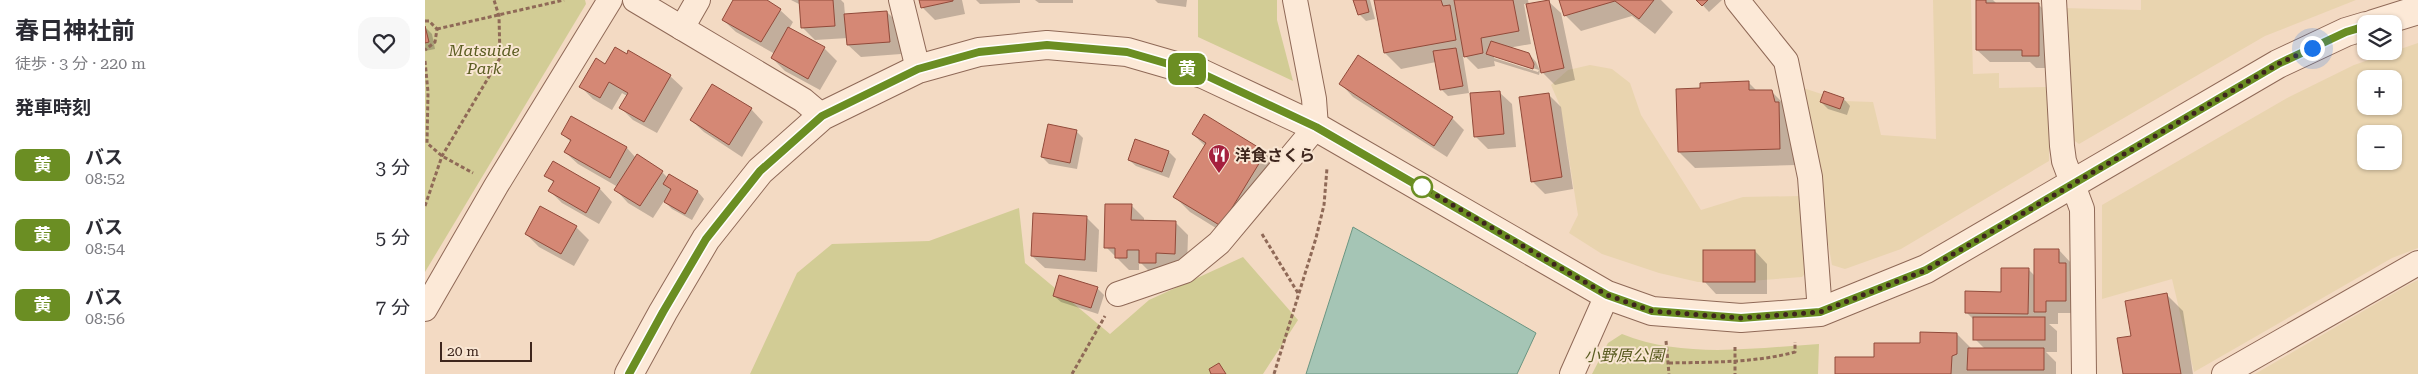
<!DOCTYPE html>
<html lang="ja">
<meta charset="utf-8">
<style>
:root{--surface:#fff;--page:#f7f7f7;--text:#2b2b33;--muted:#7c7c81}
body{margin:0;font-family:"Roboto Serif","Noto Sans JP",serif;background:var(--page);color:var(--text);height:100vh;display:flex;flex-direction:column;font-size:19px;white-space:nowrap}
*{box-sizing:border-box;margin:0}
p{font-size:16px;color:var(--muted)}
.icon{flex:none;width:28px;height:28px;fill:none;stroke:currentColor;stroke-width:2;stroke-linecap:round;stroke-linejoin:round}
.map{position:relative;flex:1;overflow:hidden}
.drawer{display:flex;flex-direction:column;background:var(--surface);width:425px}
.drawer>*{flex:none}
.badge{padding:0 10px;border-radius:8px;font-size:18px;line-height:32px}
.fabs{position:absolute;left:1932px;top:15px;display:grid;gap:10px}
.fabs a{display:grid;place-items:center;width:45px;height:45px;border-radius:10px;background:var(--surface);box-shadow:0 1px 4px #0004;font-size:25px}
.scale{position:absolute;left:15px;bottom:12px;width:92px;box-sizing:border-box;padding-left:5px;border:2px solid #3e261d;border-top:0;font-size:14px;line-height:18px;white-space:nowrap;color:#3e261d;-webkit-text-stroke:4px #f9e6d3;paint-order:stroke}
.you{position:absolute;width:25px;height:25px;margin:-12px;border:4px solid #fff;border-radius:50%;background:#1a73e8;box-shadow:0 0 0 8px #1a73e833}
.map>.badge{position:absolute;translate:-50% -50%;box-shadow:0 0 0 2px #fff}
h2{padding:0 15px;font-size:19px;line-height:45px}
.round{display:grid;place-items:center;flex:none;width:52px;height:52px;border-radius:15px;background:var(--page)}
.head{display:flex;align-items:center;justify-content:space-between;height:85px;padding:0 15px}
h1{font-size:24px;font-weight:700;line-height:38px}
ul{padding:0;list-style:none}
li{display:flex;align-items:center;gap:15px;height:70px;padding:0 15px}
li div{flex:1}
li b{display:block;font-size:19px}
li em{font-style:normal}
li .badge{min-width:55px;font-weight:700;text-align:center}
main{display:flex;flex:1;min-height:0}
.map>svg:first-child{display:block}
.farmland{fill:#e9d4af;fill-rule:evenodd}
.green{fill:#d2cc95}
.water{fill:#a5c5b5;stroke:#6b9581}
.shadow{fill:#0003;fill-rule:evenodd}
.building{fill:#d58875;stroke:#914a3a}
.lines{fill:none;stroke-linecap:round;stroke-linejoin:round}
.minor-casing{stroke:#8f6957;stroke-width:26}
.tertiary-casing{stroke:#8f6957;stroke-width:30}
.path{stroke:#8f6957;stroke-width:3;stroke-dasharray:4 2.5;stroke-linecap:butt}
.minor{stroke:#fce9d7;stroke-width:24}
.tertiary{stroke:#fce9d7;stroke-width:28}
.line-casing{stroke:#fff;stroke-width:11}
.line{stroke:#6b8e23;stroke-width:8}
.walk{stroke:#3e261d;stroke-width:5;stroke-dasharray:0 9}
.stop-dot{fill:#fff;stroke:#6b8e23;stroke-width:2.5}
.labels{text-anchor:middle;dominant-baseline:central;stroke-width:4;stroke-linejoin:round;paint-order:stroke}
.park-label{font-size:16px;font-style:italic;fill:#5a5c21;stroke:#f9e6d3}
.poi-label{font-size:16px;font-weight:bold;fill:#3e261d;stroke:#f9e6d3;text-anchor:start}
</style>
<main>
<section class="drawer">
<div class="head"><div><h1>春日神社前</h1><p>徒歩 · 3 分 · 220 m</p></div><a class="round"><svg class="icon" aria-label="heart" viewBox="0 0 24 24"><path d="M12 20l-8-8c-3-5 5-10 8-4 3-6 11-1 8 4z"/></svg></a></div>
<h2>発車時刻</h2>
<ul>
<li><span class="badge" style="background:#6b8e23;color:#fff">黄</span><div><b>バス</b><p>08:52</p></div><em>3 分</em></li>
<li><span class="badge" style="background:#6b8e23;color:#fff">黄</span><div><b>バス</b><p>08:54</p></div><em>5 分</em></li>
<li><span class="badge" style="background:#6b8e23;color:#fff">黄</span><div><b>バス</b><p>08:56</p></div><em>7 分</em></li>
</ul>
</section>
<div class="map">
<svg width="1993" height="374" viewBox="0 0 1993 374">
<rect width="100%" height="100%" fill="#f3dac3"/>
<g class="farmland">
<polygon points="1508,0 1546,0 1548,74 1574,73 1574,88 1624,87 1624,161 1476,249 1420,269 1407,265 1375,87 1418,101 1448,102 1456,135 1511,139"/>
<polygon points="1716,0 1931,0 1840,36 1654,144 1643,136 1637,8 1716,10"/>
<path d="M1993,43v205l-26,10 -198,114 -22,-93 -70,20v-94l187,-108 65,-32zM1941,79h28v27h-28zM1941,134h28v27h-28z"/>
<polygon points="1165,65 1187,69 1205,83 1216,115 1276,210 1318,197 1376,196 1384,269 1377,277 1311,282 1273,282 1234,273 1177,254 1144,233 1153,215 1136,108 1126,85 1143,70"/>
<polygon points="1993,280 1993,374 1830,374 1983,285"/>
</g>
<g class="green">
<polygon points="0,0 160,0 161,4 0,272"/>
<polygon points="773,0 852,0 852,20 868,81 773,37"/>
<polygon points="594,208 600,263 685,334 724,300 818,257 873,320 838,374 325,374 372,273 407,244 504,241"/>
<path d="M1197,334c62,25 132,14 197,10l-1,30h-226l16,-31z"/>
</g>
<polygon class="water" points="928,227 1111,333 1092,374 881,374"/>
<g class="shadow">
<polygon points="310,0 339,0 355,10 368,22 364,29 399,48 412,61 395,90 360,71 347,58 350,54 311,32 298,20"/>
<polygon points="366,0 416,0 419,3 420,15 462,12 474,24 476,54 436,57 423,45 423,38 390,40 378,28 376,5"/>
<polygon points="496,0 537,0 540,14 510,20 497,7"/>
<polygon points="551,0 595,0 595,3 555,4"/>
<polygon points="610,0 648,0 648,3 614,3"/>
<polygon points="730,0 762,0 761,7 733,3"/>
<polygon points="930,0 945,0 950,19 941,21 934,14"/>
<path d="M950,0h153l1,5 19,-4 13,12 14,67 -20,5 -13,-13 -15,-68h-3l7,40 -23,4 21,6 7,8 4,9 -1,4 -45,-14 1,5 -17,3 -12,-12h-3l6,36 -21,3 -7,-7 -5,-27 -35,7 -16,-16zM1069,56l45,14 -1,2 -44,-14z"/>
<polygon points="1135,0 1236,0 1248,12 1230,34 1207,16 1156,31 1140,15"/>
<polygon points="1273,0 1297,0 1284,12"/>
<polygon points="1552,0 1568,0 1572,4 1613,4 1626,17 1626,68 1611,68 1605,62 1565,62 1552,50"/>
<polygon points="0,27 7,34 10,49 0,51"/>
<polygon points="202,56 245,76 258,88 232,133 208,120 196,108 202,96 197,93 187,110 168,99 156,87 181,65"/>
<polygon points="1324,83 1332,91 1346,91 1362,107 1371,165 1270,168 1254,152 1277,89"/>
<polygon points="916,84 1027,118 1039,130 1022,157 928,97"/>
<polygon points="1074,92 1087,104 1091,147 1063,149 1050,136"/>
<polygon points="1400,93 1419,99 1425,106 1422,115 1403,109 1396,102"/>
<polygon points="1123,94 1136,107 1148,189 1120,194 1107,181"/>
<polygon points="326,109 338,122 317,157 279,132 266,120"/>
<polygon points="147,117 202,148 211,158 237,172 243,178 244,176 273,192 279,199 267,220 247,209 239,201 228,218 203,203 191,190 193,187 153,164 140,152 146,142 137,134"/>
<polygon points="651,131 658,138 652,169 624,164 617,157"/>
<polygon points="768,134 840,153 856,169 812,241 765,212 749,196 780,146"/>
<polygon points="711,141 744,152 751,159 744,178 711,166 704,160"/>
<polygon points="128,163 175,189 187,202 174,224 137,203 125,191 129,183 121,175"/>
<polygon points="706,205 719,218 719,222 750,222 763,235 762,266 728,275 714,261 714,270 704,270 681,247"/>
<polygon points="662,218 674,230 672,272 620,268 607,256"/>
<polygon points="151,227 164,240 149,266 114,247 101,234"/>
<polygon points="1634,250 1646,263 1653,313 1633,313 1633,324 1624,324 1632,331 1632,352 1621,352 1631,362 1631,374 1411,374 1450,358 1532,334 1547,349 1560,349 1550,339 1550,321 1542,313 1577,293 1604,270 1610,276"/>
<polygon points="1330,251 1342,264 1342,294 1291,294 1279,281"/>
<polygon points="672,288 679,295 673,314 636,302 629,296"/>
<polygon points="1742,295 1758,311 1768,374 1700,374 1707,337"/>
</g>
<g class="building">
<polygon points="308,0 342,0 356,9 336,42 297,20"/>
<polygon points="374,0 408,0 410,26 376,28"/>
<polygon points="494,0 528,0 528,1 496,8"/>
<polygon points="928,0 941,0 944,12 933,15"/>
<polygon points="949,0 1016,0 1018,6 1025,5 1031,40 959,53"/>
<polygon points="1029,0 1088,0 1094,31 1056,38 1058,53 1039,57"/>
<polygon points="1124,0 1139,68 1116,73 1101,4"/>
<polygon points="1134,0 1229,0 1214,19 1190,1 1139,16"/>
<polygon points="1271,0 1283,0 1277,6"/>
<polygon points="1551,0 1561,0 1561,3 1614,3 1614,56 1597,56 1597,50 1551,50"/>
<polygon points="462,11 465,42 422,45 419,14"/>
<polygon points="0,26 4,42 0,43"/>
<polygon points="363,27 400,47 383,79 346,58"/>
<polygon points="1066,41 1104,53 1109,64 1108,69 1061,54"/>
<polygon points="190,47 202,54 203,50 246,75 219,122 194,108 203,93 184,82 175,98 154,87 171,58 180,64"/>
<polygon points="1031,48 1038,86 1015,90 1008,51"/>
<polygon points="933,55 1028,117 1009,146 914,84"/>
<polygon points="1324,81 1324,90 1347,90 1350,102 1354,102 1355,149 1253,152 1251,89 1275,88 1275,83"/>
<polygon points="287,84 327,108 304,145 265,120"/>
<polygon points="1075,91 1079,134 1049,137 1045,93"/>
<polygon points="1399,91 1419,98 1415,109 1395,102"/>
<polygon points="1124,93 1137,177 1106,182 1094,97"/>
<polygon points="779,114 841,152 796,226 748,197 781,143 767,134"/>
<polygon points="146,116 202,147 185,178 139,152 146,140 136,134"/>
<polygon points="623,124 652,130 645,163 616,157"/>
<polygon points="710,139 744,151 737,172 703,160"/>
<polygon points="212,154 238,171 215,206 189,190"/>
<polygon points="128,161 175,188 161,213 123,191 129,181 119,176"/>
<polygon points="244,174 273,191 260,214 239,202 246,189 238,184"/>
<polygon points="680,204 707,204 706,220 751,221 750,254 731,253 731,263 714,263 714,250 702,250 702,258 690,258 690,248 679,248"/>
<polygon points="115,206 152,226 136,254 100,234"/>
<polygon points="608,213 662,216 660,260 606,256"/>
<polygon points="1609,249 1634,249 1634,263 1641,263 1641,301 1621,301 1621,312 1609,312"/>
<rect x="1278" y="250" width="52" height="32"/>
<polygon points="1576,268 1604,268 1603,314 1540,313 1540,291 1576,292"/>
<polygon points="634,275 673,287 666,308 628,296"/>
<polygon points="1742,293 1756,374 1698,374 1692,338 1706,336 1700,301"/>
<rect x="1548" y="317" width="72" height="23"/>
<polygon points="1495,332 1532,333 1532,354 1527,356 1526,374 1410,374 1410,357 1449,357 1449,343 1495,343"/>
<polygon points="1543,348 1619,348 1619,370 1542,370"/>
<polygon points="794,363 801,374 786,374 784,369"/>
</g>
<g class="lines">
<g class="minor-casing">
<g id="minor">
<polyline points="210,0 378,100 397,116"/>
<polyline points="476,0 493,69"/>
<polyline points="1312,0 1361,61 1385,177 1395,312"/>
<polyline points="1629,0 1637,146 1639,161 1657,209 1659,374"/>
<polyline points="257,28 273,0"/>
<polyline points="693,294 760,271 794,243 891,127 889,99 870,0"/>
<polyline points="0,309 71,186 185,0"/>
<polyline points="1147,374 1182,295"/>
<polyline points="1799,374 1993,263"/>
</g>
</g>
<g class="tertiary-casing">
<g id="tertiary">
<polyline points="1948,24 1993,10"/>
<polyline points="204,374 238,312 281,239 335,171 397,116 493,69 554,52 622,45 702,52 778,74 891,127 1182,295 1227,311 1316,318 1395,312 1501,269 1853,64 1921,32 1941,26"/>
</g>
</g>
<g class="path">
<polyline points="0,21 4,21 12,29 10,42 0,50"/>
<polyline points="12,29 139,0"/>
<polyline points="0,61 3,92 2,143 17,156 48,173"/>
<polyline points="0,206 17,156 75,58 74,16 69,0"/>
<polyline points="837,234 873,293"/>
<polyline points="1241,341 1244,374"/>
<polyline points="1310,347 1310,374"/>
<path d="M1244,363c43,-1 85,0 126,-11v-10"/>
<polyline points="647,374 680,316"/>
<polyline points="849,374 891,238 899,205 902,168"/>
</g>
<use href="#minor" class="minor"/>
<use href="#tertiary" class="tertiary"/>
</g>
<g class="lines">
<g class="line-casing">
<polyline id="line" points="204,374 238,312 281,239 335,171 397,116 493,69 554,52 622,45 702,52 778,74 891,127 1182,295 1227,311 1316,318 1395,312 1501,270 1853,64 1921,32 1941,26"/>
</g>
<use href="#line" class="line"/>
<polyline class="walk" points="997,187 1182,295 1227,311 1316,318 1395,312 1501,270 1853,64 1887,48"/>
</g>
<defs>
<g id="restaurant-pin" transform="scale(1.125)"><path d="M0 17L-7.5 6A9.5 9.5 0 1 1 7.5 6Z" fill="#a5203e" stroke="#f9e6d3"/><path d="M-5-6h1v4h1v-4h1v4h1v-4h1v5L-1.5 .5V6h-2V.5L-5-1ZM5-6V6H3V1.5H1.5Q1.5-4 5-6Z" fill="#fff"/></g>
</defs>
<g fill-rule="evenodd">
<use href="#restaurant-pin" x="794" y="155"/>
</g>
<circle class="stop-dot" cx="997" cy="187" r="10"/>
<g class="labels">
<g class="park-label">
<text x="59" y="50">Matsuide<tspan x="59" dy="18">Park</tspan></text>
<text x="1199" y="355">小野原公園</text>
</g>
<g class="poi-label">
<text x="810" y="155">洋食さくら</text>
</g>
</g>
</svg>
<div class="fabs">
<a><svg class="icon" aria-label="layers" viewBox="0 0 24 24"><path d="M12 4l9 5-9 5-9-5zM3 14l9 5 9-5"/></svg></a>
<a>+</a>
<a>−</a>
</div>
<div class="scale">20 m</div>
<div class="you" style="left:1887px;top:48px"></div>
<b class="badge" style="left:762px;top:69px;background:#6b8e23;color:#fff">黄</b>
</div>
</main>
